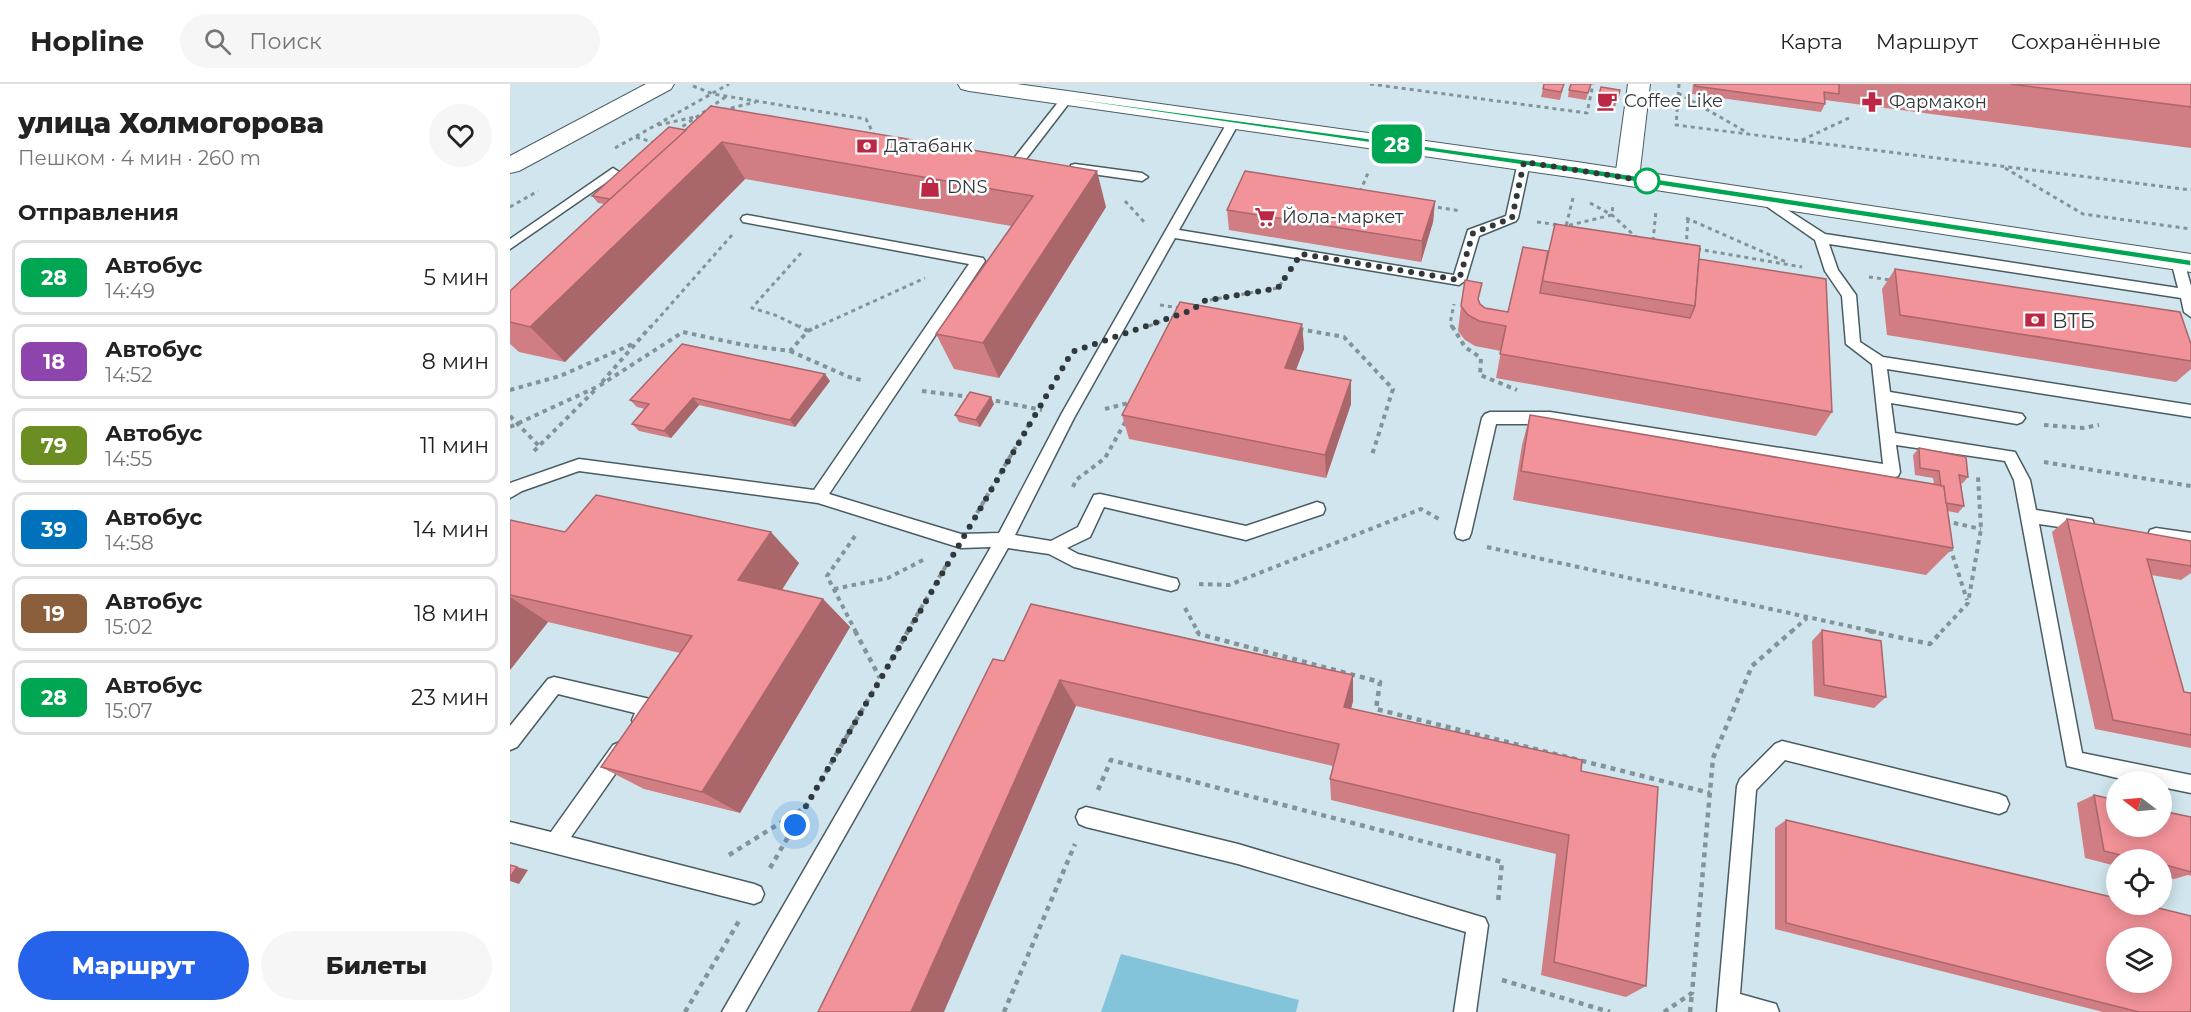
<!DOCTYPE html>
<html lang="ru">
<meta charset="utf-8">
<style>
:root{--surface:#fff;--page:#f6f6f6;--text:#222;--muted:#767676;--line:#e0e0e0;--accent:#2563eb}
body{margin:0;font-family:Montserrat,sans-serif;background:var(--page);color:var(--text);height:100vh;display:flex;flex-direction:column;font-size:22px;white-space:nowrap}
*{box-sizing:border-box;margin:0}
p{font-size:20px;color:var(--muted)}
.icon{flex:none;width:33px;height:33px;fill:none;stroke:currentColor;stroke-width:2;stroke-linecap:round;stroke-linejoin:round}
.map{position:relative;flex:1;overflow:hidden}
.details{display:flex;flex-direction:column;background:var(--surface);width:510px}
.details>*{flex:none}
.badge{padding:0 12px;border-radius:9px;font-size:21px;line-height:39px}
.needle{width:39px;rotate:286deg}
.fabs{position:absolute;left:1596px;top:687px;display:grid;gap:12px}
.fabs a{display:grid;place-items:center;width:66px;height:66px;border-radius:50%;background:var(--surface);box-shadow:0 3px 15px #0003;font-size:30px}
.you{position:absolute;width:30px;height:30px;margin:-15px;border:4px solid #fff;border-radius:50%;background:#1a73e8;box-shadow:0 0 0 9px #1a73e833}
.map>.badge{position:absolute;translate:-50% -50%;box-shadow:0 0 0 3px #fff}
h2{padding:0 18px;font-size:22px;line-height:54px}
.round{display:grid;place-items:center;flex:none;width:63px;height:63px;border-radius:32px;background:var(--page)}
.summary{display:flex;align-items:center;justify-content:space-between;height:102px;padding:0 18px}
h1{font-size:28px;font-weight:800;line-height:45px}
.button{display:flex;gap:12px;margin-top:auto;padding:12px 18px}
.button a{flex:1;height:69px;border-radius:36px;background:var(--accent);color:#fff;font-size:24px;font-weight:800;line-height:69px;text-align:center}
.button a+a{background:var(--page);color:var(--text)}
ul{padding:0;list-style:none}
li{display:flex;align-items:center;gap:18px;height:75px;margin:0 12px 9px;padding:0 6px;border:3px solid var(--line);border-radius:12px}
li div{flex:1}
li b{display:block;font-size:22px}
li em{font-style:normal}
li .badge{min-width:66px;font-weight:700;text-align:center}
header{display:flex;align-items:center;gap:36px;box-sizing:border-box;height:84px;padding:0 30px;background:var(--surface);border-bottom:2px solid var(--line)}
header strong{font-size:28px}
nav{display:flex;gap:33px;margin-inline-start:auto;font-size:21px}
.search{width:420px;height:54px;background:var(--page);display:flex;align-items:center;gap:15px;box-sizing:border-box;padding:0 21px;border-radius:33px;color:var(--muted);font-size:22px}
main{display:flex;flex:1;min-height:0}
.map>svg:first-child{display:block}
.green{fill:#84c4da}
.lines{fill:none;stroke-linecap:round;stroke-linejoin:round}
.service-casing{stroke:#495c62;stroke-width:3}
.minor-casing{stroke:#495c62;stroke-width:2}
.secondary-casing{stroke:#495c62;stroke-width:2}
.path-far2{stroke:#849399;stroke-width:3;stroke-dasharray:4 4;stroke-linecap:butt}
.path-far1{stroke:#849399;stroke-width:4;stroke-dasharray:4.5 4.5;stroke-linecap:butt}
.path{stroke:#849399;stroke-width:4.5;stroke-dasharray:5 5;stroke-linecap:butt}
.service{fill:#fff;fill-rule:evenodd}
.minor{fill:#fff;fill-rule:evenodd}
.secondary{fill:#fff;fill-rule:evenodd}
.wall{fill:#d07e84}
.shaded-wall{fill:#a9666b}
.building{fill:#f29299;stroke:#a9666b;stroke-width:1.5;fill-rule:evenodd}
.line{fill:#00a651;stroke:#fff;stroke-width:1.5}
.walk{stroke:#30383b;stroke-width:6;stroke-dasharray:0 10.8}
.stop-dot{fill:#fff;stroke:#00a651;stroke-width:3}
.labels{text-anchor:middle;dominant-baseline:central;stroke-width:5;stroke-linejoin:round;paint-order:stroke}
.far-poi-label{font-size:18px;fill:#30383b;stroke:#fff;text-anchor:start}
.poi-label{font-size:21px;fill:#30383b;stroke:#fff;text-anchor:start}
</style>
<header>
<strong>Hopline</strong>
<div class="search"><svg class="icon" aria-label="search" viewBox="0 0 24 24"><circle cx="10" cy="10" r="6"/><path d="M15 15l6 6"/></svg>Поиск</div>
<nav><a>Карта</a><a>Маршрут</a><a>Сохранённые</a></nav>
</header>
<main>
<section class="details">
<div class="summary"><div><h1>улица Холмогорова</h1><p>Пешком · 4 мин · 260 m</p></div><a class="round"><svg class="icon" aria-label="heart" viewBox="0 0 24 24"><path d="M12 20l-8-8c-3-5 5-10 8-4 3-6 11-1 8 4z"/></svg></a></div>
<h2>Отправления</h2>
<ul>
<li><span class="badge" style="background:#00a651;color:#fff">28</span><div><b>Автобус</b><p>14:49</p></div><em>5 мин</em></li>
<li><span class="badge" style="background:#8e44ad;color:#fff">18</span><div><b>Автобус</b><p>14:52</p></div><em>8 мин</em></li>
<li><span class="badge" style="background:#6b8e23;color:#fff">79</span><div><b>Автобус</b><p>14:55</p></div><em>11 мин</em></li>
<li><span class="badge" style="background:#0072bc;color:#fff">39</span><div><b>Автобус</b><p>14:58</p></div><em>14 мин</em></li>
<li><span class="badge" style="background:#8b5e3c;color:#fff">19</span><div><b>Автобус</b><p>15:02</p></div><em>18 мин</em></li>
<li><span class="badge" style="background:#00a651;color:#fff">28</span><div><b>Автобус</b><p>15:07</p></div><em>23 мин</em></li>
</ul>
<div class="button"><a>Маршрут</a><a>Билеты</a></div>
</section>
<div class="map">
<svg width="1681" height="928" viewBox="0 0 1681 928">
<rect width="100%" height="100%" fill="#d0e5ed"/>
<polygon class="green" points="611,870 789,916 786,928 591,928"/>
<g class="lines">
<g class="service-casing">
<g id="service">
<polygon points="557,11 563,14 513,79 505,79 505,73 553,12"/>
<polygon points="724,34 730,37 669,146 944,191 958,146 996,132 1008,78 1014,74 1020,78 1008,134 1006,137 969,152 956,196 949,201 665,154 564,334 505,451 541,457 568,443 584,411 590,410 736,442 807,418 813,420 815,425 813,430 736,456 594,423 580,453 557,464 568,470 667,495 669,500 667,505 661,507 564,483 539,470 498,464 235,928 212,928 481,463 451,464 308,419 69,387 12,407 0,414 0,399 69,375 304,406 459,180 233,138 231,135 233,132 237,131 473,174 475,177 473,180 319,410 451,450 489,449 552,329 718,37"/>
<polygon points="565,80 632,89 638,93 632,97 561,87 561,81"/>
<polygon points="103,84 109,88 107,91 0,165 0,155"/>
<polygon points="1253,110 1315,150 1668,204 1661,177 1668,173 1673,174 1681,202 1681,233 1674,228 1671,214 1319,160 1328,186 1346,211 1350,258 1373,273 1681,321 1681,333 1377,285 1380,308 1512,330 1515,334 1512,338 1507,340 1381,319 1385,349 1505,368 1520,396 1526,426 1582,435 1584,440 1582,445 1576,447 1529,440 1572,669 1681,691 1681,709 1652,703 1652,698 1624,698 1557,682 1504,396 1495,377 1386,361 1390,388 1388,392 1382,394 1040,340 986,340 961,449 959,454 953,456 947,454 945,449 972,334 975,330 980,328 1040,328 1373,380 1362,280 1336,260 1332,212 1315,187 1305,156 1249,117 1247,114 1249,111"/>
<polygon points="1646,444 1681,449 1681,463 1640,456 1638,451 1640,446"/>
<polygon points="44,593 140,615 146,618 149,624 138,642 131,645 124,642 122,636 125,629 48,610 7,663 0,666 0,642 38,595"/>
<polygon points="1272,657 1489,710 1496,713 1499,720 1496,727 1489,730 1275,676 1246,706 1230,910 1266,920 1269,928 1207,928 1227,702 1230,695 1265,660"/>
<polygon points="110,658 117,661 119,667 117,673 61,753 244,800 251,803 254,810 251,817 244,820 0,758 0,738 41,748 103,661"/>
<polygon points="576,723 728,760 975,834 978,841 966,928 944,928 956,848 728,780 576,743 569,740 566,733 569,726"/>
</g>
</g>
<g class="minor-casing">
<polygon id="minor" points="1118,0 1140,0 1129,94 1125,99 1117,101 1109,99 1105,94"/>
</g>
<g class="secondary-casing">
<g id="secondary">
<polygon points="136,0 164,0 161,5 9,87 0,89 0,72"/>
<polygon points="448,0 507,0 1067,78 1681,170 1681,188 1067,94 459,7 451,5"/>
</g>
</g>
<g class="path-far2">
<polyline points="860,0 1077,29 1083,0"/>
<polyline points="1169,0 1166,41 1681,106"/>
<polyline points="183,2 203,10 356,35 365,53"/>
<polyline points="1168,9 1238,49"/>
<polyline points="213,26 246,18"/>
<polyline points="148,41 185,33"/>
<polyline points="166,47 217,12"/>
<polyline points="126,53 145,59"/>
<polyline points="1292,56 1339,34"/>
<polyline points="105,64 219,0"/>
<polyline points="1495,84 1573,130 1681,145"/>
<polyline points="850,108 858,89"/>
<polyline points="1063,114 1056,142 1102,131 1103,119"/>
<polyline points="615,117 636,140"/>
<polyline points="1080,119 1102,131 1127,154"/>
<polyline points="920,122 951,127"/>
<polyline points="0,123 28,107"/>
<polyline points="1176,134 1276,178"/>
<polyline points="1027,138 1049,141"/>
<polyline points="1143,157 1146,127"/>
<polyline points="1176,163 1178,135"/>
<polyline points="1187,165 1292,183"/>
<polyline points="291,169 242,224 265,231 292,244"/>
<polyline points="1359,193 1381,196"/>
<polyline points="650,221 670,224"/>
<polyline points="686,223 694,217 768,204 775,194"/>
<polyline points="639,242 666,232"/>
<polyline points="140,244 222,151"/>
<polyline points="305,244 415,194"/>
<polyline points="943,244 940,240 944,220"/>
</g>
<g class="path-far1">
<polyline points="942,242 955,263 971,274 970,291 1007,306"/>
<polyline points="789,245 834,253 883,305 862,371"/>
<polyline points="298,247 308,242"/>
<polyline points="280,267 339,293 355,297"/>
<polyline points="92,298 141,242"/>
<polyline points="0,306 50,292 125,259"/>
<polyline points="412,307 461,313"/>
<polyline points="477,315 532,326"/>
<polyline points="595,325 622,318"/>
<polyline points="0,332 29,362"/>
<polyline points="1534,341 1573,344 1589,341"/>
<polyline points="0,343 89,302 173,248 234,261 280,267 298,247 289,242"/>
<polyline points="24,367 87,304"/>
<polyline points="1534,378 1681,402"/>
<polyline points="563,403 566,396 595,374 617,335"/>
<polyline points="467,429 521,337"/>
<polyline points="1435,437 1471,445"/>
<polyline points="345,452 317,492 346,548"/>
<polyline points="977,463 1366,548"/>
<polyline points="1440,463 1457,516"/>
<polyline points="689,500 719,501 911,425 929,435"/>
<polyline points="324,505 378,494 415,475"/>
<polyline points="675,524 688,548"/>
<polyline points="397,548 437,480"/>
<polyline points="1281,548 1297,534"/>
<polyline points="1431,548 1458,519 1471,445 1468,393"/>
</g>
<g class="path">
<polyline points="345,547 370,594"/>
<polyline points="687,547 689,550 870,598 866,625 1200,709"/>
<polyline points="1359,547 1420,560 1432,547"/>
<polyline points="588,706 601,676 992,778 988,819"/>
<polyline points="219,771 294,724"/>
<polyline points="260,784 398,547"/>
<polyline points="992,896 1100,928"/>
<polyline points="175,928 229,837"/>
<polyline points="494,928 565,760"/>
<polyline points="1154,928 1182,909 1203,674 1242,582 1282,547"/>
<polyline points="1180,928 1182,909"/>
</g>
<use href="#service" class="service"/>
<use href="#minor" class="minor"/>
<use href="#secondary" class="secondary"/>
</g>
<g class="wall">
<polygon points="1081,0 1076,16 1058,13 1059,6"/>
<polygon points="1183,0 1681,0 1681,64 1315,16 1315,20 1311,28 1182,10"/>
<polygon points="1091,3 1110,6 1105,24 1087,21"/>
<polygon points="1033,5 1053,5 1050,16 1031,13"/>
<polygon points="159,43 596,123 489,294 444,285 426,250 501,142 235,95 55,278 9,268 0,260 0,207 94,120 88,119 82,112"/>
<polygon points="925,117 923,138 911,178 719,146 717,126"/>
<polygon points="1045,140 1189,175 1322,328 1306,352 986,294 991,267 965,262 955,256 948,247 951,222 969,219 975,224 998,228 1032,200"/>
<polygon points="1385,185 1681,260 1681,285 1666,298 1377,251 1372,205"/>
<polygon points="792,240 794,265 786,286 841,320 816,394 619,355 612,331"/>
<polygon points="320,297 285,343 189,321 161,354 129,347 122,340 135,325 127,323 120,316"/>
<polygon points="484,320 470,343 449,338 445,331"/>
<polygon points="1020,331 1424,400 1423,394 1405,391 1403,371 1409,364 1458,393 1452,400 1451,399 1454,422 1448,429 1437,427 1443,464 1416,491 1003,416 1012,361"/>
<polygon points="1557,435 1681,458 1681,489 1671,496 1641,491 1674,608 1681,609 1681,664 1585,645 1542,448"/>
<polygon points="0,436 55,448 289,479 272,506 313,515 340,543 230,729 134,705 91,683 170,569 38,538 0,586"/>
<polygon points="1312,546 1376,613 1364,624 1304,612 1302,557"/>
<polygon points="494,577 843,591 843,617 841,625 1071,687 1136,902 1116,913 1031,891 1046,770 821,716 820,695 823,682 566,622"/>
<polygon points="1584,711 1681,733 1681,792 1678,791 1664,795 1652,792 1652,776 1606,776 1606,782 1575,774 1567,719"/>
<polygon points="1276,736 1681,928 1593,928 1265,845 1265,744"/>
</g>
<g class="shaded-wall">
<polygon points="219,52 212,58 235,95 55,278 20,243"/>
<polygon points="587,87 596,123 489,294 473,259"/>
<polygon points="925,117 923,138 911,178 912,157"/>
<polygon points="792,240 794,265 777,308 775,284"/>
<polygon points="315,290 320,297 285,343 280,336"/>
<polygon points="841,296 841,320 816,394 815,371"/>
<polygon points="481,313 484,320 470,343 466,336"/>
<polygon points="183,314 189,321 161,354 154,347"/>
<polygon points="261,448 289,479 259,525 228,496"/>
<polygon points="0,513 38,538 0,586"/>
<polygon points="313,515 340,543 230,729 192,708"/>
<polygon points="843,591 843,617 835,648 834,623"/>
<polygon points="550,596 566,622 434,928 401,928"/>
<polygon points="7,783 18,786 9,800 0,797 0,793"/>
</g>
<g class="building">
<polygon points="1034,0 1054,0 1051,8 1033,5"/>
<polygon points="1061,0 1081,0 1078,9 1059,6"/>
<polygon points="1185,0 1329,0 1329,10 1314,8 1315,20 1185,2"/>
<polygon points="1500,0 1681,0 1681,23"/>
<polygon points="1091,3 1110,6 1107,17 1088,14"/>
<polygon points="201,22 587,87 473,259 426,250 523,112 212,58 20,243 0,238 0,207"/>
<polygon points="159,43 176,46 100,115 82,112"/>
<polygon points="735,87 925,117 912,157 717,126"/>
<polygon points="1045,140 1190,162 1185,222 1032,197"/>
<polygon points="1013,163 1038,167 1030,209 1180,234 1185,222 1189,175 1316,195 1322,328 990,270 996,242 969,237 958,231 951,222 955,196 972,199 968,215 970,220 975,224 998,228"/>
<polygon points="1385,185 1670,228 1681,260 1681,277 1390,231"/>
<polygon points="670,218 792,240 775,284 841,296 815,371 612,331"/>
<polygon points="172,260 315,290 280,336 183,314 154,347 122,340 139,320 120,316"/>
<polygon points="460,308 481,313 466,336 445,331"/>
<polygon points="1020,331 1434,402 1443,464 1011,387"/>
<polygon points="1409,364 1456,373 1458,393 1449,391 1454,422 1436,419 1434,402 1431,402 1429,387 1410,384"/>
<polygon points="86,411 261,448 228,496 313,515 192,708 91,683 182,552 0,511 0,436 55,448"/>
<polygon points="1557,435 1681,457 1681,482 1637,475 1674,608 1681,609 1681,651 1603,636"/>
<polygon points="521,520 843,591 834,623 1072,676 1071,687 1148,703 1136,902 1044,878 1059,751 820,695 829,660 550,596 401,928 308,928 483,575 494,577"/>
<polygon points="1312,546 1371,557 1376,613 1314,601"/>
<polygon points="1584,711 1606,716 1606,742 1652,742 1652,727 1681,733 1681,788 1652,780 1652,776 1631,776 1594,767"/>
<path d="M1276,736l330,78v6h26l49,12v96h-52l-353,-89zM1606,854h46v44h-46z"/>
<polygon points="0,781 7,783 0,793"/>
</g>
<polygon class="line" points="455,0 459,0 1067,83 1681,176 1681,182 1067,89"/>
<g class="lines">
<polyline class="walk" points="285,741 562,268 682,226 694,217 768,204 791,170 949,196 963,149 1002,134 1014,78 1137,97"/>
</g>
<defs>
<g id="cafe-bare" transform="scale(1.62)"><path d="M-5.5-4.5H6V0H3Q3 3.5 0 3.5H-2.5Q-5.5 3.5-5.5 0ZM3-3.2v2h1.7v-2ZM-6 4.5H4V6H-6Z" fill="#ba2845" stroke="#fff" stroke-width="2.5" paint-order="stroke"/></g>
<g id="pharmacy-bare" transform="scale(1.62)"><path d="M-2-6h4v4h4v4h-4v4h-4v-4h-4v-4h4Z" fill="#ba2845" stroke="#fff" stroke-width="2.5" paint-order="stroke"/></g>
<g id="bank-bare" transform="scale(1.62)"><path d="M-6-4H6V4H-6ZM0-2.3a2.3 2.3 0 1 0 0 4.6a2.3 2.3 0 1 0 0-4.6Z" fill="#ba2845" stroke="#fff" stroke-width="2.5" paint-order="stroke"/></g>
<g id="shop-bare" transform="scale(1.62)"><path d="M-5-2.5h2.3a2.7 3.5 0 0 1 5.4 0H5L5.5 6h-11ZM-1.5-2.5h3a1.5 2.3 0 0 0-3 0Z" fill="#ba2845" stroke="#fff" stroke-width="2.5" paint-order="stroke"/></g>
<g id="supermarket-bare" transform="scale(1.62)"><path d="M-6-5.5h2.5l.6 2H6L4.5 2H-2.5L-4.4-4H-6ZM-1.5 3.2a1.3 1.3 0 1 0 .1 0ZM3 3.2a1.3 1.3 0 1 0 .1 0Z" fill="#ba2845" stroke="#fff" stroke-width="2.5" paint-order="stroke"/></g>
</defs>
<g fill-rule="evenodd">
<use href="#cafe-bare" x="1097" y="17"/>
<use href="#pharmacy-bare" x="1362" y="18"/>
<use href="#bank-bare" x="357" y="62"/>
<use href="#shop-bare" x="420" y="103"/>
<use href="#supermarket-bare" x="755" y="133"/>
<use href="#bank-bare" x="1525" y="236"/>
</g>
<circle class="stop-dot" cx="1137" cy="97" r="12"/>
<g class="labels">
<g class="far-poi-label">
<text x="1114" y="17">Coffee Like</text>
<text x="1379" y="18">Фармакон</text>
<text x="374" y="62">Датабанк</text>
<text x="437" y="103">DNS</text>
<text x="772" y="133">Йола-маркет</text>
</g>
<g class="poi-label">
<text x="1542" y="236">ВТБ</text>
</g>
</g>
</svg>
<div class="fabs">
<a><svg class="needle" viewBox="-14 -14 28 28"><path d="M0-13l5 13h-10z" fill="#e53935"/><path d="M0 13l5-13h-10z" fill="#767676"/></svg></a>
<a><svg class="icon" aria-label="locate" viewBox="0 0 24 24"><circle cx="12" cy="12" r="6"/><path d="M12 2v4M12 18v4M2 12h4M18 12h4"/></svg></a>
<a><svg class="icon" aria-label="layers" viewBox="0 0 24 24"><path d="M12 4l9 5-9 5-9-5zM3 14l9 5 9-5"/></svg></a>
</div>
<div class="you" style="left:285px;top:741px"></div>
<b class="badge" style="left:887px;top:60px;background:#00a651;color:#fff">28</b>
</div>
</main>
